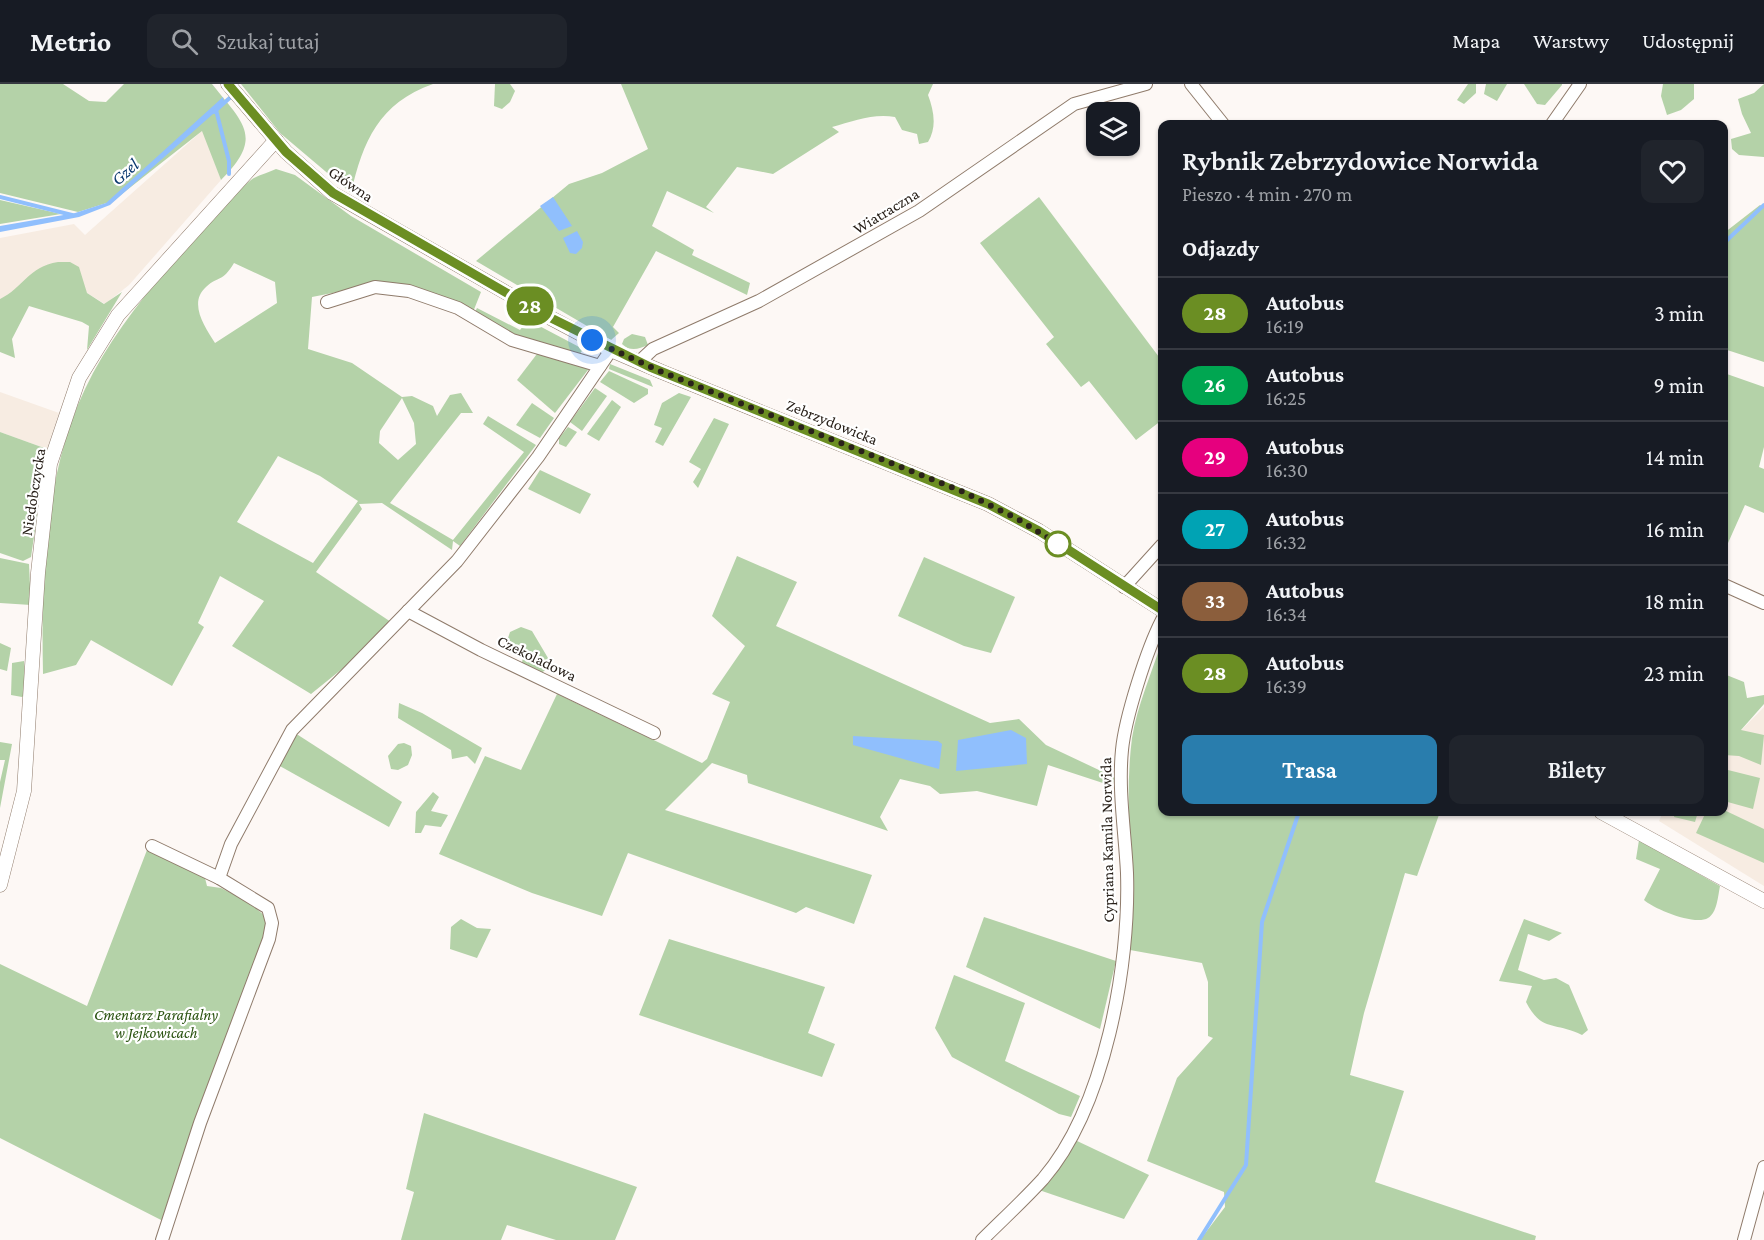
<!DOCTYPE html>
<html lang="pl">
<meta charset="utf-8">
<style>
:root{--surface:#171b24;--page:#20242c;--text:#f1f3f6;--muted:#9ea1a6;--line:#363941;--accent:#297dad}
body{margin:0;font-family:"Crimson Pro",serif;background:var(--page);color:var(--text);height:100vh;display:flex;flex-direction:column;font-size:22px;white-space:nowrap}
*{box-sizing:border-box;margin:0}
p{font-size:20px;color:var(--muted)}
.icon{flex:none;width:33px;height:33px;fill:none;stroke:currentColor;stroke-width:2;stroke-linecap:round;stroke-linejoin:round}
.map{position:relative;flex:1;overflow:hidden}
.sheet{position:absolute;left:1158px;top:36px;width:570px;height:696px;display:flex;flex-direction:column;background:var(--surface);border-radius:12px;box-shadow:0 2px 4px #0004}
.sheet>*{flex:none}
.badge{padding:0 12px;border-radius:20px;font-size:21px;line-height:39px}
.controls{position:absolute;left:1086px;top:18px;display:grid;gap:12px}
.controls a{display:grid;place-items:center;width:54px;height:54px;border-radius:12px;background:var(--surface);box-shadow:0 2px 4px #0004;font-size:30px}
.you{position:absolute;width:30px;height:30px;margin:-15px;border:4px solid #fff;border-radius:50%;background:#1a73e8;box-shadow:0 0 0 9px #1a73e833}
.map>.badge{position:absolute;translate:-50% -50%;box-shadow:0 0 0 3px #fff}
h2{padding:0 24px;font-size:22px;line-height:54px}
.round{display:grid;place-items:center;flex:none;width:63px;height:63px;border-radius:12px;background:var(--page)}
.headline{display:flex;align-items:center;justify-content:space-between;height:102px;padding:0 24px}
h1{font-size:28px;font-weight:600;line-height:45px}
.action{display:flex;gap:12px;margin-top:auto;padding:12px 24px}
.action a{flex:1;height:69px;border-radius:12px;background:var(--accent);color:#fff;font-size:24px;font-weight:600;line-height:69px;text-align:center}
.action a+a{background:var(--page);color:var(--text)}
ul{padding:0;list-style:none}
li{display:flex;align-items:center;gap:18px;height:72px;padding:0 24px;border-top:2px solid var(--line)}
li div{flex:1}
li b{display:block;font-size:22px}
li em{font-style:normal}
li .badge{min-width:66px;font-weight:700;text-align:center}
header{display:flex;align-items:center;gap:36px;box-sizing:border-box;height:84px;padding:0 30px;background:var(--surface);border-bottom:2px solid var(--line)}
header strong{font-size:28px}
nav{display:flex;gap:33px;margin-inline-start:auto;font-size:21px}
.search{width:420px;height:54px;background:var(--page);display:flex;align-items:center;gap:15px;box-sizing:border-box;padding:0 21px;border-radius:12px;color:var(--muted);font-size:22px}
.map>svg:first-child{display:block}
.built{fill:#f7ece2}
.green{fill:#b4d2a8;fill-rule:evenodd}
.water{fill:#90bffd}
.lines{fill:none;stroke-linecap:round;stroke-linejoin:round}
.stream{stroke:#90bffd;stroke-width:4}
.minor-casing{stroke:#8f7b6b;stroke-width:14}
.tertiary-casing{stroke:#8f7b6b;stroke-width:15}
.minor{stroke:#fff;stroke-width:12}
.tertiary{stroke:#fff;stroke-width:14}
.line-casing{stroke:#fff;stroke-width:14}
.line{stroke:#6b8e23;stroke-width:9}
.walk{stroke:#29211a;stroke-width:6;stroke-dasharray:0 10.8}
.stop-dot{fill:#fff;stroke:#6b8e23;stroke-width:3}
.labels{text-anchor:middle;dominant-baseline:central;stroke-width:4.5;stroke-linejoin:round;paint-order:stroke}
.street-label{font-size:16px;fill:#29211a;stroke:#fff}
.park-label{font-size:16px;font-style:italic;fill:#2a5311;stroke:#fff}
.water-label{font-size:18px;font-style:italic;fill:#09376e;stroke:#fff}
</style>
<header>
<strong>Metrio</strong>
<div class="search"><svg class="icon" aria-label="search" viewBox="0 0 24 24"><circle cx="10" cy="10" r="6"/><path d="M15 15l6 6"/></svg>Szukaj tutaj</div>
<nav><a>Mapa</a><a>Warstwy</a><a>Udostępnij</a></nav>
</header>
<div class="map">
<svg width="1764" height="1156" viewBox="0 0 1764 1156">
<rect width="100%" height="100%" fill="#fdf8f5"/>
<g class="built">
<polygon points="203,46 221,96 129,201 105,220 66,196 74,181 0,215 0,154 74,140 85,151"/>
<polygon points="0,308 59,329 47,365 0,348"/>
<polygon points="1764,623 1764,802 1659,737 1663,728 1724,728 1724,664"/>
</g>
<g class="green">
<path d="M0,0h63l26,17 17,1 18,-18h88c32,40 52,53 9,96l-19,-49 -89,70 -35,11 -78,-19z"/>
<path d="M241,0h192c-54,19 -70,57 -82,109l-71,-60z"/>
<polygon points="495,0 510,0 515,7 510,18 502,25 494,22"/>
<path d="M621,0h312l-5,11c6,16 9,32 0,47l-9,2 -2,-10 -15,-4 -7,-13c-21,-4 -42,4 -63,10l7,5 -66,42 -36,-7 -31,40 8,6 -47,-22 -15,35 42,24 -2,5 58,28 -3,12 -91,-44 -43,76 6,6 -8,7 -135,-79 93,-77 33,-11 46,-24z"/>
<polygon points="1468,0 1476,0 1476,9 1464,20 1457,16"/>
<polygon points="1486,0 1507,0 1497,17 1484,10"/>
<polygon points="1524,0 1562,0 1562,1 1545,21 1537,20"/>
<polygon points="1663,0 1694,0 1694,15 1681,26 1667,31 1661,12"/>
<polygon points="1764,0 1764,73 1739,71 1732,65 1731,55 1751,49 1742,30 1738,15 1754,9"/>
<path d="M276,85l19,6 56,41 130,76 -8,20 -105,-26 -56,11 -4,52 44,14 50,34 10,-1 21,10 4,10 13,-21 11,-2 12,20h-12l-71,90 63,37 71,-88 -41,-28 5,-8 48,29 -76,101 -7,-5 -1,9 -70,-47 -23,1 3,5 -46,63 75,50 -28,30 -52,42 -79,-48 32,-45 -44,-25 -22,47 6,4 -32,59 -81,-46 -15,25 -33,9c-2,-100 1,-210 50,-301 25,-46 58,-86 92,-124 20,-23 42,-50 66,-69 7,-5 17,-7 25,-11zM234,179l41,19 2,21 -62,40c-10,-16 -27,-40 -9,-56 13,-12 16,-4 28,-24zM402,314l12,25 2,21 -18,16 -19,-17 1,-12zM278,372l42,20 38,25 -45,62 -76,-41z"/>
<polygon points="1039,113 1162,277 1162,336 1136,356 1089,297 1081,303 1046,260 1054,253 980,159"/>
<polygon points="0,116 61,130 0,140"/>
<polygon points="1760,121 1764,123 1764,278 1724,265 1724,149"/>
<path d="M58,178h12l9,5 8,26 17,11 18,-12 -35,58 2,-24 -7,-4 -53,-16 -17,33 3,19 -15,-6v-53c23,-11 28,-32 58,-37z"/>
<path d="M477,224l43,22 8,-10 55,29 -3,5c-42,-6 -70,-18 -106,-40z"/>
<path d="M632,250l13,3 3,8c-9,4 -18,7 -26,-1l2,-5z"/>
<polygon points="540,266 591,282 555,329 517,296"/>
<polygon points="610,280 650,296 653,303 609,285"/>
<polygon points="609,287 648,305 648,310 634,319 600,298"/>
<polygon points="1724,289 1764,303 1764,363 1759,383 1764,385 1764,429 1745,421 1724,468"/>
<polygon points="595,304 607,312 582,347 570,338"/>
<polygon points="679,309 691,313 663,362 655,358 662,344 654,341 662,319"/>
<polygon points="612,316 621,323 599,357 587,350"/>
<polygon points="532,319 554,334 540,354 516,341"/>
<polygon points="714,334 729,340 698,404 693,398 701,385 689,378"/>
<polygon points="568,343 577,348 566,363 559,360 559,354"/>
<polygon points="0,348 47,365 31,473 23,477 0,469"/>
<polygon points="540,386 591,410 580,430 528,405"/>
<polygon points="737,472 797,498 776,542 990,639 1019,635 1046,661 1118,695 1109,701 1048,681 1037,722 977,707 940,710 930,702 900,695 880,733 888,747 748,699 747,691 712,679 665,726 872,791 854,840 806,823 796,829 628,769 602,832 532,809 439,770 485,672 521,686 557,610 702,679 707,675 730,618 712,610 745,562 712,532"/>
<polygon points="924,473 1015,513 991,569 964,562 898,532"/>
<polygon points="0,474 29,480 31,521 0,519"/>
<polygon points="521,543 532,547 548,574 548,584 540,590 522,579 523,572 507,557 510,548"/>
<path d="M1162,557v171h278l-23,64 -12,-3 -41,140 -14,62 54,16 -29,91 161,54 -1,4h-335l25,-33 -1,-15 -77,-31 30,-83 36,-40 -5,-2v-54l-6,-19 -72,-13c5,-70 -7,-141 2,-212 5,-32 20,-66 30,-97z"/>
<polygon points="0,559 11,564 7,587 0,585"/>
<polygon points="24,577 26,610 22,613 11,611 12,579"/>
<polygon points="1724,590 1744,598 1747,614 1764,611 1764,620 1741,646 1764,651 1761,681 1739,672 1724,671"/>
<polygon points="399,619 422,629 482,664 475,680 467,672 452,675 451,666 398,634"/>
<polygon points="295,649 402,718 389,743 278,681"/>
<polygon points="0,658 12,660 0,724 0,698 5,676 0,676"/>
<polygon points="404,659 411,662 412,671 408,681 398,686 391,685 388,672 398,660"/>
<polygon points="1724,685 1760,694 1753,725 1724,717"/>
<polygon points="433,708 439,713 431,727 448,731 441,743 425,741 421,749 415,749 416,728"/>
<polygon points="1724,726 1764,745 1764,779 1696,749 1706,728"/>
<polygon points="1675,728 1698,728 1695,738 1674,733"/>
<path d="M1639,756l81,46c-2,10 -3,27 -12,32 -13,8 -54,-9 -64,-18l16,-31 -24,-10z"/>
<polygon points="147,766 205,794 207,802 221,804 247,817 265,832 266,846 165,1138 0,1054 0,880 87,922"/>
<polygon points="984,833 1116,877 1100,945 966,883"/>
<polygon points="461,835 477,844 491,845 477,874 450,865 451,843"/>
<path d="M1524,835l38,14 -13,8 -21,-7 -10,36 26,10 12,-2 13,7 19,45 -6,5c-28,-14 -40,-2 -56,-33l6,-16 -33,-5z"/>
<polygon points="669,855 825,903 808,949 835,960 822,993 639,931"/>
<polygon points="954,891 1025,919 1005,977 1080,1012 1071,1033 1059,1030 952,973 935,944"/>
<polygon points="424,1029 637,1103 615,1156 556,1156 507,1141 501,1156 401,1156 414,1108 406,1105"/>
<polygon points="1075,1056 1149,1091 1124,1135 1039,1106"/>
</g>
<g class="water">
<polygon points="223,13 224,18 213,30 110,121 79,133 0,148 0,142 75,129 106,119"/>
<polygon points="553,113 572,142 559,147 540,122"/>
<polygon points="577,147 583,158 582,164 576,170 570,169 563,154"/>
<polygon points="1011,646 1026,654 1027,680 956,687 958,656"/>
<polygon points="853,652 938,657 942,660 939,685 853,661"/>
</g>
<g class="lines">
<g class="stream">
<polyline points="216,26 229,77 229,90"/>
<polyline points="214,28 233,11"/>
<polyline points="0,113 72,131"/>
<polyline points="1724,159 1764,121"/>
<polyline points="1199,1156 1246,1081 1262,838 1299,728"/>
</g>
<g class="minor-casing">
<g id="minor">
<polyline points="1191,0 1223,40"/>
<polyline points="1552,40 1580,0"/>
<polyline points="327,218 375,203 409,207 458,224 512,256 600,282"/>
<polyline points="639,278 653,265 759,217 919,127 1074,20 1146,0"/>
<polyline points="1724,501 1764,519"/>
<polyline points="1124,503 1162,461"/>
<polyline points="408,527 481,566 654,649"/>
<polyline points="152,762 219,794 268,824 272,839 269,855 200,1039 162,1156"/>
<polyline points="219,794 231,760 292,646 457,477 538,373 611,266"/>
<path d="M982,1156c20,-20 42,-40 61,-61 62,-72 87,-214 84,-306 -2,-41 -9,-82 -5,-123 3,-32 25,-101 40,-130"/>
<polyline points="1744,1156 1764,1083"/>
</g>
</g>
<g class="tertiary-casing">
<g id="tertiary">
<polyline points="228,0 286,68 332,109 545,231 611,266 662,288 988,420 1039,447 1162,526"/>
<polyline points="1601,728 1764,817"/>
<polyline points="0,801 24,707 38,489 50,380 79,294 118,231 276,56"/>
</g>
</g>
<use href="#minor" class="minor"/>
<use href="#tertiary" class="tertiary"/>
</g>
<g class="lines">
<g class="line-casing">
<polyline id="line" points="228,0 286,68 333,109 545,231 650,283 988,420 1039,447 1162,526"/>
</g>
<use href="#line" class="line"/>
<polyline class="walk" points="592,256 662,288 959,406 1016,434 1058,460"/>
</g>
<circle class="stop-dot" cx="1058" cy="460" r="12"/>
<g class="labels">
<g class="street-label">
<text transform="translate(351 100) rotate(34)">Główna</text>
<text transform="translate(886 127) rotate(-31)">Wiatraczna</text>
<text transform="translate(832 338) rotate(22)">Zebrzydowicka</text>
<text transform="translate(33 408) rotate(-81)">Niedobczycka</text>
<text transform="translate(537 574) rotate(26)">Czekoladowa</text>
<text transform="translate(1107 756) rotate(-91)">Cypriana Kamila Norwida</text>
</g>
<g class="park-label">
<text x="156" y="930">Cmentarz Parafialny<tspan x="156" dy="18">w Jejkowicach</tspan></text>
</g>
<g class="water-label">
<text transform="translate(125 88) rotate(-42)">Gzel</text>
</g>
</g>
</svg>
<div class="controls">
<a><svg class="icon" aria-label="layers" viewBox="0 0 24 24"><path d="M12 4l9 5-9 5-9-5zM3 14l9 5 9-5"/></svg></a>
</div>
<div class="you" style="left:592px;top:256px"></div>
<b class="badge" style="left:530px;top:222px;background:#6b8e23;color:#fff">28</b>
<section class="sheet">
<div class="headline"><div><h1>Rybnik Zebrzydowice Norwida</h1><p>Pieszo · 4 min · 270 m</p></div><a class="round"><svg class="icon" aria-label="heart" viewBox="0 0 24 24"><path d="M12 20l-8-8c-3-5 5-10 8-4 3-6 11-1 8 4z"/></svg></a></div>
<h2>Odjazdy</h2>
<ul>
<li><span class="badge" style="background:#6b8e23;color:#fff">28</span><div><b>Autobus</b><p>16:19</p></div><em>3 min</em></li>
<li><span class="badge" style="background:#00a651;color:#fff">26</span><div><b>Autobus</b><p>16:25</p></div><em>9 min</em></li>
<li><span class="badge" style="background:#e6007e;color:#fff">29</span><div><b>Autobus</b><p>16:30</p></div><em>14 min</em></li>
<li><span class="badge" style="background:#00a3b4;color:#fff">27</span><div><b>Autobus</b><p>16:32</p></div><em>16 min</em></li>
<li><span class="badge" style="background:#8b5e3c;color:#fff">33</span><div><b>Autobus</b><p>16:34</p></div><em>18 min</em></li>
<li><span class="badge" style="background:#6b8e23;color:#fff">28</span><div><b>Autobus</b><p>16:39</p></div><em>23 min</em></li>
</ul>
<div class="action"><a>Trasa</a><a>Bilety</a></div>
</section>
</div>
